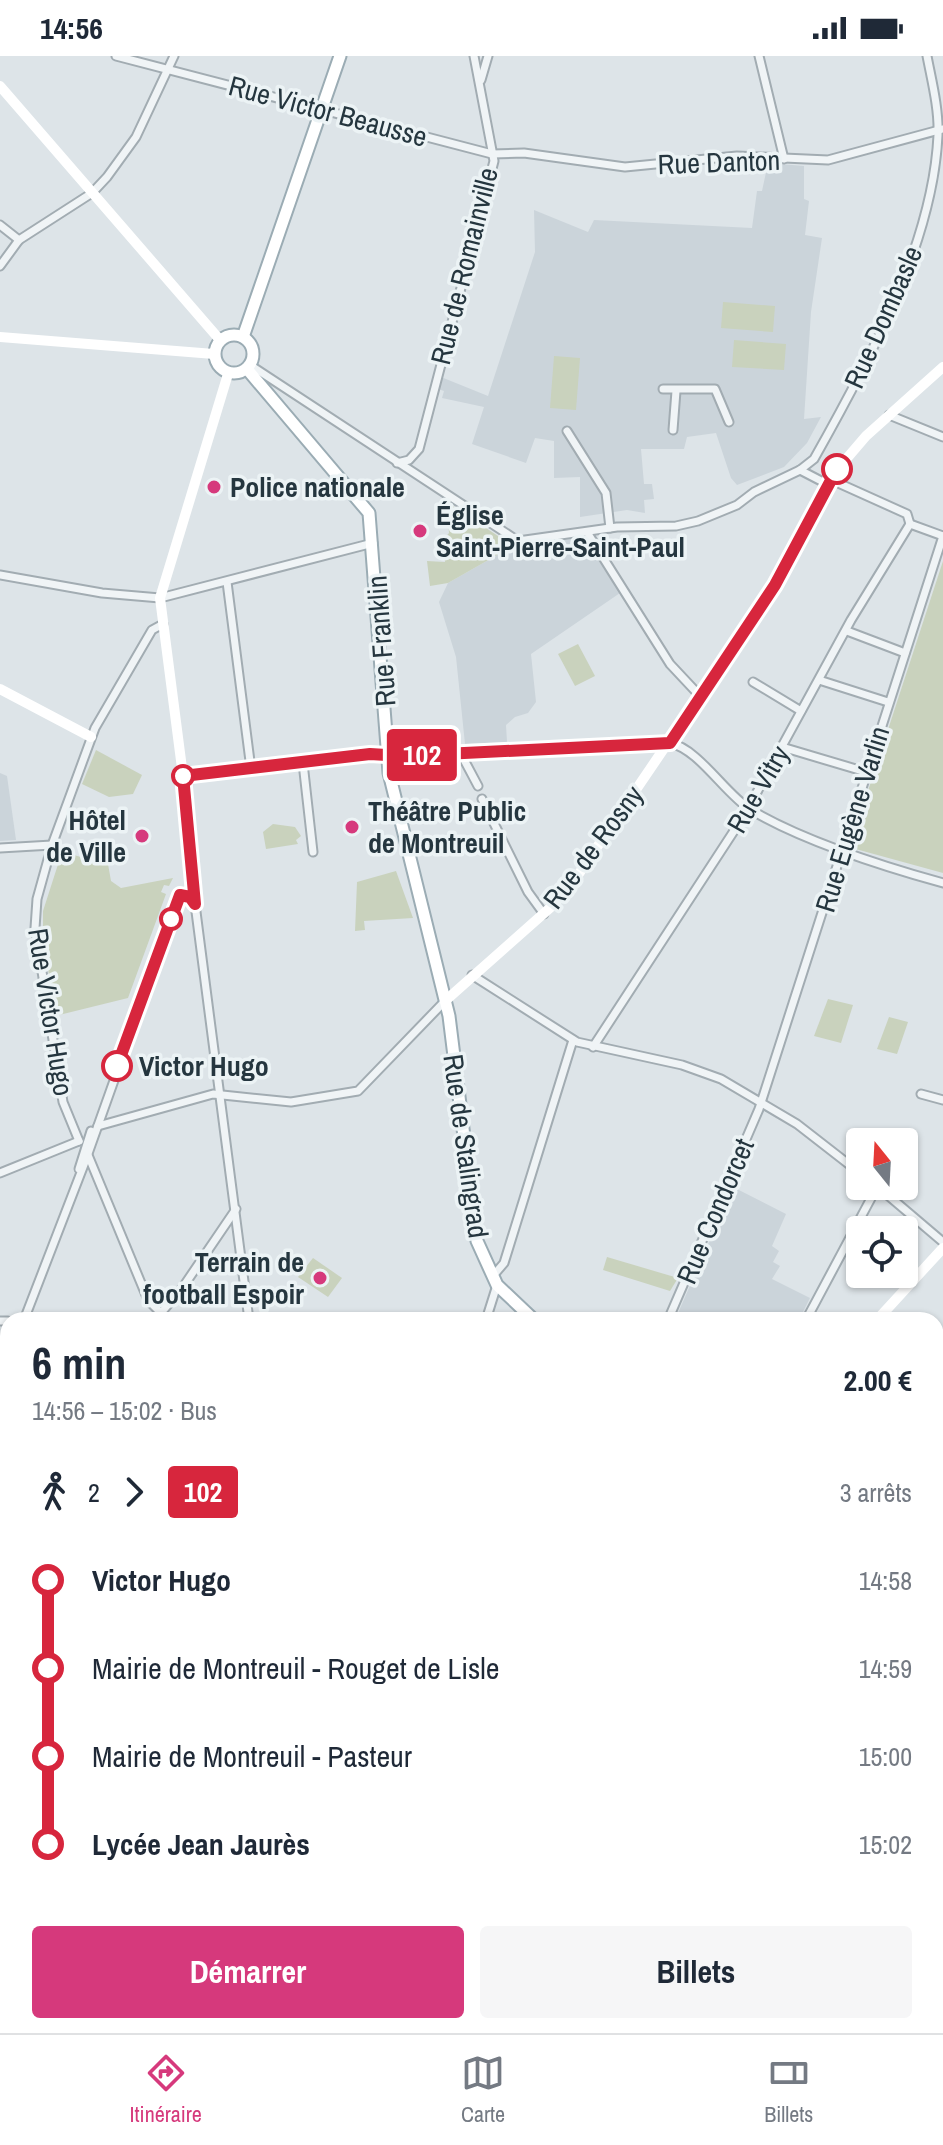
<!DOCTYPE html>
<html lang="fr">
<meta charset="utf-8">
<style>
:root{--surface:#fff;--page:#f6f6f7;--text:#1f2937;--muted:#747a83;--line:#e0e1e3;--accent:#d6397c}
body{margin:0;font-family:"Archivo Narrow",sans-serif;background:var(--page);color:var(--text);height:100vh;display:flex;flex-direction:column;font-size:30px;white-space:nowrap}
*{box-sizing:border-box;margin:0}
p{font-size:26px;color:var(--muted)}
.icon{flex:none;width:44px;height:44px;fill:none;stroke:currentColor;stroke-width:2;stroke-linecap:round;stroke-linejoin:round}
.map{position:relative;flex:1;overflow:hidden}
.sheet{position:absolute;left:0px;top:1256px;width:944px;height:722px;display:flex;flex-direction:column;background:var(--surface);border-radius:24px 24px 0 0;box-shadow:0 2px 6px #0004}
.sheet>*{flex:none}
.badge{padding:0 16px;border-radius:6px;font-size:28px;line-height:52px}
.needle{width:52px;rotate:342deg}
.buttons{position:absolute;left:846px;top:1072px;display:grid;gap:16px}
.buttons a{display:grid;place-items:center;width:72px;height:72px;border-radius:8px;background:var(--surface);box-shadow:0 2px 6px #0004;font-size:40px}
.map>.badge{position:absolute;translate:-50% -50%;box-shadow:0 0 0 4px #fff}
.legs{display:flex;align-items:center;gap:12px;height:88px;padding:0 32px;font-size:26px}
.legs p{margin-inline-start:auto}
.head{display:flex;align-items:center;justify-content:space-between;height:136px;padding:0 32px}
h1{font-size:44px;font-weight:700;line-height:60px}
.action{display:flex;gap:16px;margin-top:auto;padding:16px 32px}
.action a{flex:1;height:92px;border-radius:8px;background:var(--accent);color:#fff;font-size:32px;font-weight:700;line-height:92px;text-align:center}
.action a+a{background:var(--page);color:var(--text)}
ul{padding:0 32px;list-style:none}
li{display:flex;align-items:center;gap:28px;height:88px;font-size:30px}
li i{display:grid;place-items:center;width:12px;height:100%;margin:0 10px;background:currentColor}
li i::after{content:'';width:20px;height:20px;margin:-10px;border:6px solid;border-radius:50%;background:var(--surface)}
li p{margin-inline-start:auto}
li:first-child i{background:linear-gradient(#0000 50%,currentColor 0)}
li:last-child i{background:linear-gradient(currentColor 50%,#0000 0)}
.status{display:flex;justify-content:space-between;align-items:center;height:56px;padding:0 40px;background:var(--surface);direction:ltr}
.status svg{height:22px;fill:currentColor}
.dock{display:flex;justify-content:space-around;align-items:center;height:112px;border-top:2px solid var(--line);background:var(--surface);font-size:22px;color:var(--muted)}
.dock a{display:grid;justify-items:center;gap:4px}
.dock .on{color:var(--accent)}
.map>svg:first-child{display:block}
.built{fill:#cbd4da}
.green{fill:#c9d2bd}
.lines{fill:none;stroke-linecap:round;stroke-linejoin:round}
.street-casing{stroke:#a2acb2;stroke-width:11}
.primary-casing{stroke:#9bacb4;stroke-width:15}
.street{stroke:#f0f4f6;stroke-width:7}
.secondary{stroke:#fff;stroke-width:10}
.primary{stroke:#fff;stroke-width:11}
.line-1-casing{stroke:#fff;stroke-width:18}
.line-1{stroke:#d7263d;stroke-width:12}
.stop-1-dot{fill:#fff;stroke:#d7263d;stroke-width:4}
.poi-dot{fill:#d6397c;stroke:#ecf3f5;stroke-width:3}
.labels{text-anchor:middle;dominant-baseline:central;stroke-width:7;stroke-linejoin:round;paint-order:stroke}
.street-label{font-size:28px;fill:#25363f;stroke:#ecf3f5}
.poi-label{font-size:28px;font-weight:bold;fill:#25363f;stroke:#ecf3f5;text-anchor:start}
.stop-label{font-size:28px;font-weight:bold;fill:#25363f;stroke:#ecf3f5;text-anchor:start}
</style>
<div class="status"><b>14:56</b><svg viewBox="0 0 49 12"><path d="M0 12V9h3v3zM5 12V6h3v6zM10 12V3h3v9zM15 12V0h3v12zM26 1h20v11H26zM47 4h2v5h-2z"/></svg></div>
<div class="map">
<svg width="943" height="1977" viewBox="0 0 943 1977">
<rect width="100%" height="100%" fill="#dde4e8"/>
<g class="built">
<polygon points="768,107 804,110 804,143 809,145 805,179 822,182 811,256 804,363 821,361 807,387 784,411 737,429 731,422 716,377 687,381 684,393 641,393 644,428 652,428 654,443 644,444 645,457 627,454 580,461 580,421 554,422 554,385 535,382 526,407 472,388 484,351 442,342 444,335 438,333 441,321 488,340 535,196 534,154 588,176 594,164 752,172 757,135 762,135"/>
<polygon points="579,482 584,483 620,537 531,598 536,646 528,657 515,661 506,669 507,686 465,688 456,601 439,546 448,527 513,490 517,492"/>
<polygon points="0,717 7,720 16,784 0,785"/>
<polygon points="733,1131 786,1158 772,1190 779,1195 773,1206 780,1210 772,1223 810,1242 799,1264 675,1264"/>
<polygon points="936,1452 943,1453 943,1574 936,1568"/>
</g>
<g class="green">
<polygon points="723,246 775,250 773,276 721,272"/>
<polygon points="734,284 786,288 784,314 732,311"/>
<polygon points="554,300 580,302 576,354 550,352"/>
<polygon points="450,448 513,490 448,527 430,530 427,505 445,506 443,484 449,477 448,464 441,460"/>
<polygon points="943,505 943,817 852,792 851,787"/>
<polygon points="578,588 595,620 575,630 558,598"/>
<polygon points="96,694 142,719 133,738 109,741 82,728"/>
<polygon points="273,768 295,771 301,780 296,784 298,788 266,793 263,776"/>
<polygon points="62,796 108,808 111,825 121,832 173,822 169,830 164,829 161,836 166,838 128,942 55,960 43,879 43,855"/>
<polygon points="396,815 413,862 364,865 365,874 355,875 357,826"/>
<polygon points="828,943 853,949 841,987 814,980"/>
<polygon points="889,961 908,966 897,998 877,993"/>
<polygon points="607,1201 678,1222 670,1235 603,1214"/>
<polygon points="313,1202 342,1222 328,1241 298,1221"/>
</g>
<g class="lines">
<g class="street-casing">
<g id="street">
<polyline points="116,0 492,98 524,97 625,111 737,100 828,104 943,73"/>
<polyline points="759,0 784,103"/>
<polyline points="481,24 488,0"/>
<polyline points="0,169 19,184"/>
<polyline points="0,210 19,184 92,137 107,121 136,81 174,0"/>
<path d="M250,309l268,176 99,-14 59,-1 22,-5 39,-16 17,-13 46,-22 14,-11c53,-94 119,-215 124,-324 1,-26 -6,-53 -11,-79"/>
<polyline points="663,333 715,333 729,366"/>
<polyline points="889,359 943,381"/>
<polyline points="673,374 676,335"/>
<polyline points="567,375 606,437 610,472"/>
<polyline points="397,407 409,404 419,393 494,105 474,0"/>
<polyline points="800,414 827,428"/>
<polyline points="836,426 907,458 910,468"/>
<polyline points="910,468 943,480"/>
<polyline points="587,476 670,608 700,640"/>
<polyline points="0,519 102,537 160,542 373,487"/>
<polyline points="227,526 251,713"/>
<polyline points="847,575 905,597"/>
<polyline points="819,624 888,646"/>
<polyline points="753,626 801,655"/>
<path d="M670,687c29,6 55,51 81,67 54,32 131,56 192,73"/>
<polyline points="782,691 866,716"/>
<polyline points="461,698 478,730"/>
<polyline points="303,707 313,796"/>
<polyline points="183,720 370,698 388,700"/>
<polyline points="482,743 528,836 544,858"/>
<polyline points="0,792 52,789"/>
<polyline points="472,919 577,986 682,1009 721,1023 797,1068 860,1117"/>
<polyline points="593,991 745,758 851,564 910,468"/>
<polyline points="921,1038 943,1044"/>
<polyline points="98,1070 213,1038 291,1046 358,1035 445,945"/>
<polyline points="79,1085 63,1046 35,872 37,843 52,789 95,672 152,574 163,568"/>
<polyline points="88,1099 148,1244 168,1264"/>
<polyline points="79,1113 91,1075"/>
<polyline points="0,1117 79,1085"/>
<polyline points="877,1130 943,1186"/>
<polyline points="492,1221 504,1207 573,984"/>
<polyline points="24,1264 85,1106 180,839 190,841 195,848 249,1264"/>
<polyline points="155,1264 183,1231 236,1153"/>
<polyline points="486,1264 497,1229"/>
<polyline points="668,1264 759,1053 943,480"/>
<polyline points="806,1264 877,1131"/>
<polyline points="0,1265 8,1265"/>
<polyline points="936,1292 943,1278"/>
<polyline points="0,1333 8,1312"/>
<polyline points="936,1358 943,1363"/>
<polyline points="0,1436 8,1427"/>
<polyline points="936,1449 943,1450"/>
<polyline points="0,1517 8,1526"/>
<polyline points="0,1702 8,1702"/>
<polyline points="936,1788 943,1789"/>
<polyline points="936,1870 943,1860"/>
<polyline points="552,1970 554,1977"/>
<polyline points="655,1970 656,1977"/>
<polyline points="25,1977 26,1970"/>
<polyline points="253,1977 254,1970"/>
<polyline points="787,1977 787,1970"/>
</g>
</g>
<g class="primary-casing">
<g id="primary">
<circle cx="234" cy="298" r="19"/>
<polyline points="243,281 340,0"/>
<polyline points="247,313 369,457 389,717 449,960 477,1185 497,1229 534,1264"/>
<polyline points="0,1488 8,1488"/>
</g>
</g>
<use href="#street" class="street"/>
<g class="secondary">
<polyline points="0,30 220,284"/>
<polyline points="0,281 214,298"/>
<polyline points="0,633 91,681"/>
<polyline points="388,700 670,687"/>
<polyline points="183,720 160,542 228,318"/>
<polyline points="445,945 551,851 576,822 775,529 830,422 866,380 943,311"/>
<polyline points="877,1264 943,1192"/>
<polyline points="936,1581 943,1586"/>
<polyline points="340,1970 341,1977"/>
<polyline points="903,1970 904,1977"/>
<polyline points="934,1977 943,1975"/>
</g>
<use href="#primary" class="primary"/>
</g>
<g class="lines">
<g class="line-1-casing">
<polyline id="line-1" points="117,1010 180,839 190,841 195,848 183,720 370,698 403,700 670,687 775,529 837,413"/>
</g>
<use href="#line-1" class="line-1"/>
</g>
<g class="stop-1-dot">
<circle cx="837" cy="413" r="14"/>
<circle cx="183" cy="720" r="10"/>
<circle cx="171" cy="863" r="10"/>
<circle cx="117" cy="1010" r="14"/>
</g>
<g class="poi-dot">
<circle cx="214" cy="431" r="8"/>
<circle cx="420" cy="475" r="8"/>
<circle cx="352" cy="771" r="8"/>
<circle cx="142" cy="780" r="8"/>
<circle cx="320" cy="1222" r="8"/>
</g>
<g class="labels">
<g class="street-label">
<text transform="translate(328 55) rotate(15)">Rue Victor Beausse</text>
<text transform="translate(719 106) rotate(-2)">Rue Danton</text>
<text transform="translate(464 210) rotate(-76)">Rue de Romainville</text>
<text transform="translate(883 261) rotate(-66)">Rue Dombasle</text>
<text transform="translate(381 585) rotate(-94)">Rue Franklin</text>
<text transform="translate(758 733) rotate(-60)">Rue Vitry</text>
<text transform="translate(852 763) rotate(-73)">Rue Eugène Varlin</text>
<text transform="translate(593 791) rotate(-53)">Rue de Rosny</text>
<text transform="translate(51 956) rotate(81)">Rue Victor Hugo</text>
<text transform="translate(466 1090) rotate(82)">Rue de Stalingrad</text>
<text transform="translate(715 1155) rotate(-67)">Rue Condorcet</text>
</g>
<g class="poi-label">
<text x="230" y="431">Police nationale</text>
<text x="436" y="459">Église<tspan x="436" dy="32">Saint-Pierre-Saint-Paul</tspan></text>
<text x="368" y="755">Théâtre Public<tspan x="368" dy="32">de Montreuil</tspan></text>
<text x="126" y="764" text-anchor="end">Hôtel<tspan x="126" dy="32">de Ville</tspan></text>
<text x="304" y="1206" text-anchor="end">Terrain de<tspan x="304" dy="32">football Espoir</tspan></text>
</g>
<g class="stop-label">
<text x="139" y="1010">Victor Hugo</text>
</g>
</g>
</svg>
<div class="buttons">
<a><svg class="needle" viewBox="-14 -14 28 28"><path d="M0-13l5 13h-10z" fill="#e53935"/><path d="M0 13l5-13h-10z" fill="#747a83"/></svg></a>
<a><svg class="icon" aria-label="locate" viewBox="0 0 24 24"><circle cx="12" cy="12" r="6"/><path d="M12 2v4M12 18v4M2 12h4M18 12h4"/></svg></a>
</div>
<b class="badge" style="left:422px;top:699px;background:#d7263d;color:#fff">102</b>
<section class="sheet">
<div class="head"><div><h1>6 min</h1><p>14:56 – 15:02 · Bus</p></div><b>2.00 €</b></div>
<div class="legs"><svg class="icon" aria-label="walk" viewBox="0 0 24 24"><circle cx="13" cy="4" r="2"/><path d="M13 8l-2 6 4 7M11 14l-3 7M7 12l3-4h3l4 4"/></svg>2<svg class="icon" aria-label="forward" viewBox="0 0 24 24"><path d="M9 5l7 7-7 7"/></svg><b class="badge" style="background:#d7263d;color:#fff">102</b><p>3 arrêts</p></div>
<ul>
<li><i style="color:#d7263d"></i><b>Victor Hugo</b><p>14:58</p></li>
<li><i style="color:#d7263d"></i><span>Mairie de Montreuil - Rouget de Lisle</span><p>14:59</p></li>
<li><i style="color:#d7263d"></i><span>Mairie de Montreuil - Pasteur</span><p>15:00</p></li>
<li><i style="color:#d7263d"></i><b>Lycée Jean Jaurès</b><p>15:02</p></li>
</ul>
<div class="action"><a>Démarrer</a><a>Billets</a></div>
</section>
</div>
<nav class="dock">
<a class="on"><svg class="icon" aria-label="directions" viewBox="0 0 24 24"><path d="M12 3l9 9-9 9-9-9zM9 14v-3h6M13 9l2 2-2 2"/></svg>Itinéraire</a>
<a><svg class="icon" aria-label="map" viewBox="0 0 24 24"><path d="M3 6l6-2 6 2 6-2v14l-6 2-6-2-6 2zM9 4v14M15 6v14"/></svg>Carte</a>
<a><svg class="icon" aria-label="tickets" viewBox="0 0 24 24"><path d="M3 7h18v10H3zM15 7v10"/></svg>Billets</a>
</nav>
